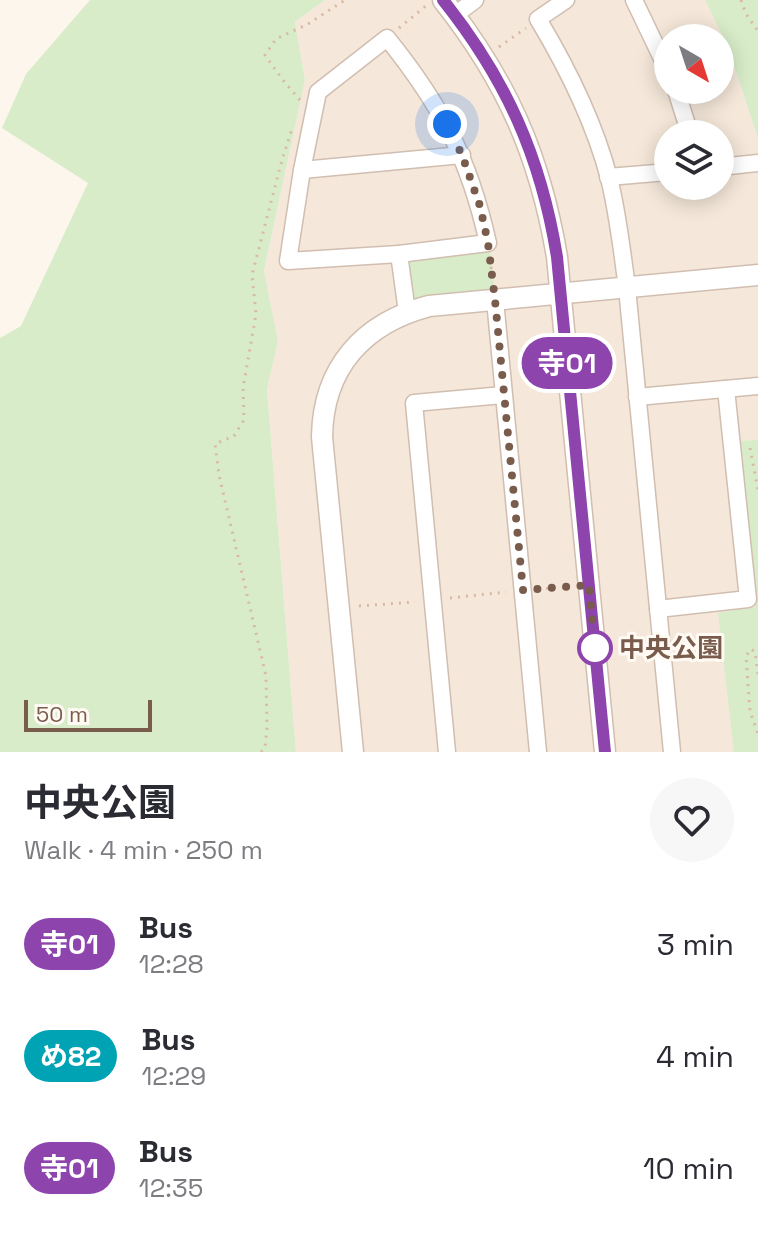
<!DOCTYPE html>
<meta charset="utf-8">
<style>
:root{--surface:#fff;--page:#f7f7f7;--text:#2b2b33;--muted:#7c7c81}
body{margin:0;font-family:"Space Grotesk","Noto Sans JP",sans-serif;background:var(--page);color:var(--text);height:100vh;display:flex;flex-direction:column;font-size:30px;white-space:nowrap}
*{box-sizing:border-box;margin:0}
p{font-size:26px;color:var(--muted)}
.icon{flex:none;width:44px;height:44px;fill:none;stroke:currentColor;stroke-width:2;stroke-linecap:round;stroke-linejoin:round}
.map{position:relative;height:752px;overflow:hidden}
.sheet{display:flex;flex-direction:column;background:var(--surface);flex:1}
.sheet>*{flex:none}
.badge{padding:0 16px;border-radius:26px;font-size:28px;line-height:52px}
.needle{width:52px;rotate:141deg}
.buttons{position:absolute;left:654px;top:24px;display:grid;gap:16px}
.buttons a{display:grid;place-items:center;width:80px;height:80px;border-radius:50%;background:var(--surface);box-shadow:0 4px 20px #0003;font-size:40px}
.scale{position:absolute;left:24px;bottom:20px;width:128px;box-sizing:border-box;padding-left:8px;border:4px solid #7a5c4d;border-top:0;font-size:22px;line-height:28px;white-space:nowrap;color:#7a5c4d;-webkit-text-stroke:6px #fffaf3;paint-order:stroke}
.you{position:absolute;width:40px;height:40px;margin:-20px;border:6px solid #fff;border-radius:50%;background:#1a73e8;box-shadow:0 0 0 12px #1a73e833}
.map>.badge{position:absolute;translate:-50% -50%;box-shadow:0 0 0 4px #fff}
.round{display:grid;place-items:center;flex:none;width:84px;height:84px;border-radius:42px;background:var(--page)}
.overview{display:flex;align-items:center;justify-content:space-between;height:136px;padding:0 24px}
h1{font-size:38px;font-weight:700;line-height:60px}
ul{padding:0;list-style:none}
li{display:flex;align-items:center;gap:24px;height:112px;padding:0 24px}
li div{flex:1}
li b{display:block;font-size:30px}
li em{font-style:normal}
li .badge{min-width:88px;font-weight:700;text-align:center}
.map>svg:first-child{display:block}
.residential{fill:#f5e8da;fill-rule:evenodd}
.green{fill:#d8ecc9}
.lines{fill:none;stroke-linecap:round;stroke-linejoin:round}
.minor-casing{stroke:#d1beb0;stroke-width:19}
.tertiary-casing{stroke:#d1beb0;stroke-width:23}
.path{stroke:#d9b8a5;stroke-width:3;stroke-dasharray:2 6;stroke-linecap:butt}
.minor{stroke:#fff;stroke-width:16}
.tertiary{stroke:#fff;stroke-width:20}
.line-casing{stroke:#fff;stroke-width:18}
.line{stroke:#8e44ad;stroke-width:12}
.walk{stroke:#7a5c4d;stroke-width:8;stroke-dasharray:0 14.4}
.stop-dot{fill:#fff;stroke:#8e44ad;stroke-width:4}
.labels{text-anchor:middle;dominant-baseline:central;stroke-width:6;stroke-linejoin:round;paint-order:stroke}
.stop-label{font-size:26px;font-weight:bold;fill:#7a5c4d;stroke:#fffaf3;text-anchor:start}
</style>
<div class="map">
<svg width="758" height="752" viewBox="0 0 758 752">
<rect width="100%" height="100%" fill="#fdf6ec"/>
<path class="residential" d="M325,0h380l23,47 30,92v613h-462l-29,-364 11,-47 -14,-70 41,-191 -10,-58zM668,38h52v52h-52zM668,134h52v52h-52z"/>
<g class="green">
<polygon points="90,0 325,0 295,22 305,80 264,271 278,341 267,389 296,752 0,752 0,338 21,326 88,183 2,128 26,74"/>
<polygon points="705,0 758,0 758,139 728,47"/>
<polygon points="490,250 495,293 411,302 409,258"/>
<polygon points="758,440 758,752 734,752 718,613 755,607 741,441"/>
</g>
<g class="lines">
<g class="minor-casing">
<g id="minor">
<path d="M566,0l-28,19c30,50 56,102 71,159 9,36 13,73 18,110l45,464"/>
<polyline points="634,0 668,71"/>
<polyline points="455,15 475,0"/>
<path d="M387,38c54,67 82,120 101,205l-89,11 -111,7 14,-91 16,-78z"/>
<polyline points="676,90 690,134"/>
<polyline points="720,167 758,163"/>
<polyline points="302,170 462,155"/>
<polyline points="608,177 668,172"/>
<polyline points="399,254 407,312"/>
<polyline points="495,300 538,752"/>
<polyline points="637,397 758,386"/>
<polyline points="658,609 748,599 726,389"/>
<polyline points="447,752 414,403 503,395"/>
</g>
</g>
<g class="tertiary-casing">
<g id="tertiary">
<path d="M443,0c64,81 97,156 114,257l48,495"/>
<path d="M353,752l-31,-315c1,-70 42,-114 107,-131l329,-31"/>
</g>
</g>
<g class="path">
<polyline points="741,0 746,14 758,31"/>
<polyline points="399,28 427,5"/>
<polyline points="499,47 526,28"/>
<polyline points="300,100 282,79 265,55 276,39 308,24 345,0"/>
<polyline points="490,259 493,283"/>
<polyline points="750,448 758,490"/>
<polyline points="538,589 570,587"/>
<polyline points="450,598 506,592"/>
<polyline points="359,606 415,602"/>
<polyline points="758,674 755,652 751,649 746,656 750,711 758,734"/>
<polyline points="261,752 265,748 267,728 266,676 219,475 215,444 234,436 244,420 243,388 256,314 252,275 282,160 293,126"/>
</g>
<use href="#minor" class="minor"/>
<use href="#tertiary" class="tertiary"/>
</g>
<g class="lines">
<g class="line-casing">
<path id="line" d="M443,0c63,79 98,157 114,257l48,495"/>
</g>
<use href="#line" class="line"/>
<polyline class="walk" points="447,124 462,155 480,206 488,243 495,300 523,590 589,585 596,659 595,648"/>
</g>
<circle class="stop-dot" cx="595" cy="648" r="16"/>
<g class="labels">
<g class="stop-label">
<text x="619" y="648">中央公園</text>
</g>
</g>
</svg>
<div class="buttons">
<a><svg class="needle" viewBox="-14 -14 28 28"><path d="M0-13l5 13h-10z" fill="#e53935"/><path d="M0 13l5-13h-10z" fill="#7c7c81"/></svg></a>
<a><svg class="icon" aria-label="layers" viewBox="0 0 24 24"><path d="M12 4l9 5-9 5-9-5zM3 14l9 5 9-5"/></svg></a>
</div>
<div class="scale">50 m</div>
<div class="you" style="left:447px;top:124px"></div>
<b class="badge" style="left:567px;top:363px;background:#8e44ad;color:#fff">寺01</b>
</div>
<section class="sheet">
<div class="overview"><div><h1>中央公園</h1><p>Walk · 4 min · 250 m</p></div><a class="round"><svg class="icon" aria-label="heart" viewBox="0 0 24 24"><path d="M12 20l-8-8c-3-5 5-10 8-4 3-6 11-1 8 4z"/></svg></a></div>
<ul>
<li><span class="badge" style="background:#8e44ad;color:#fff">寺01</span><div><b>Bus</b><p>12:28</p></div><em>3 min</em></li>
<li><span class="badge" style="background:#00a3b4;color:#fff">め82</span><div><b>Bus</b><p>12:29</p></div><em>4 min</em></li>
<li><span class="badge" style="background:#8e44ad;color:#fff">寺01</span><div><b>Bus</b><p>12:35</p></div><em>10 min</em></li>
</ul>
</section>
